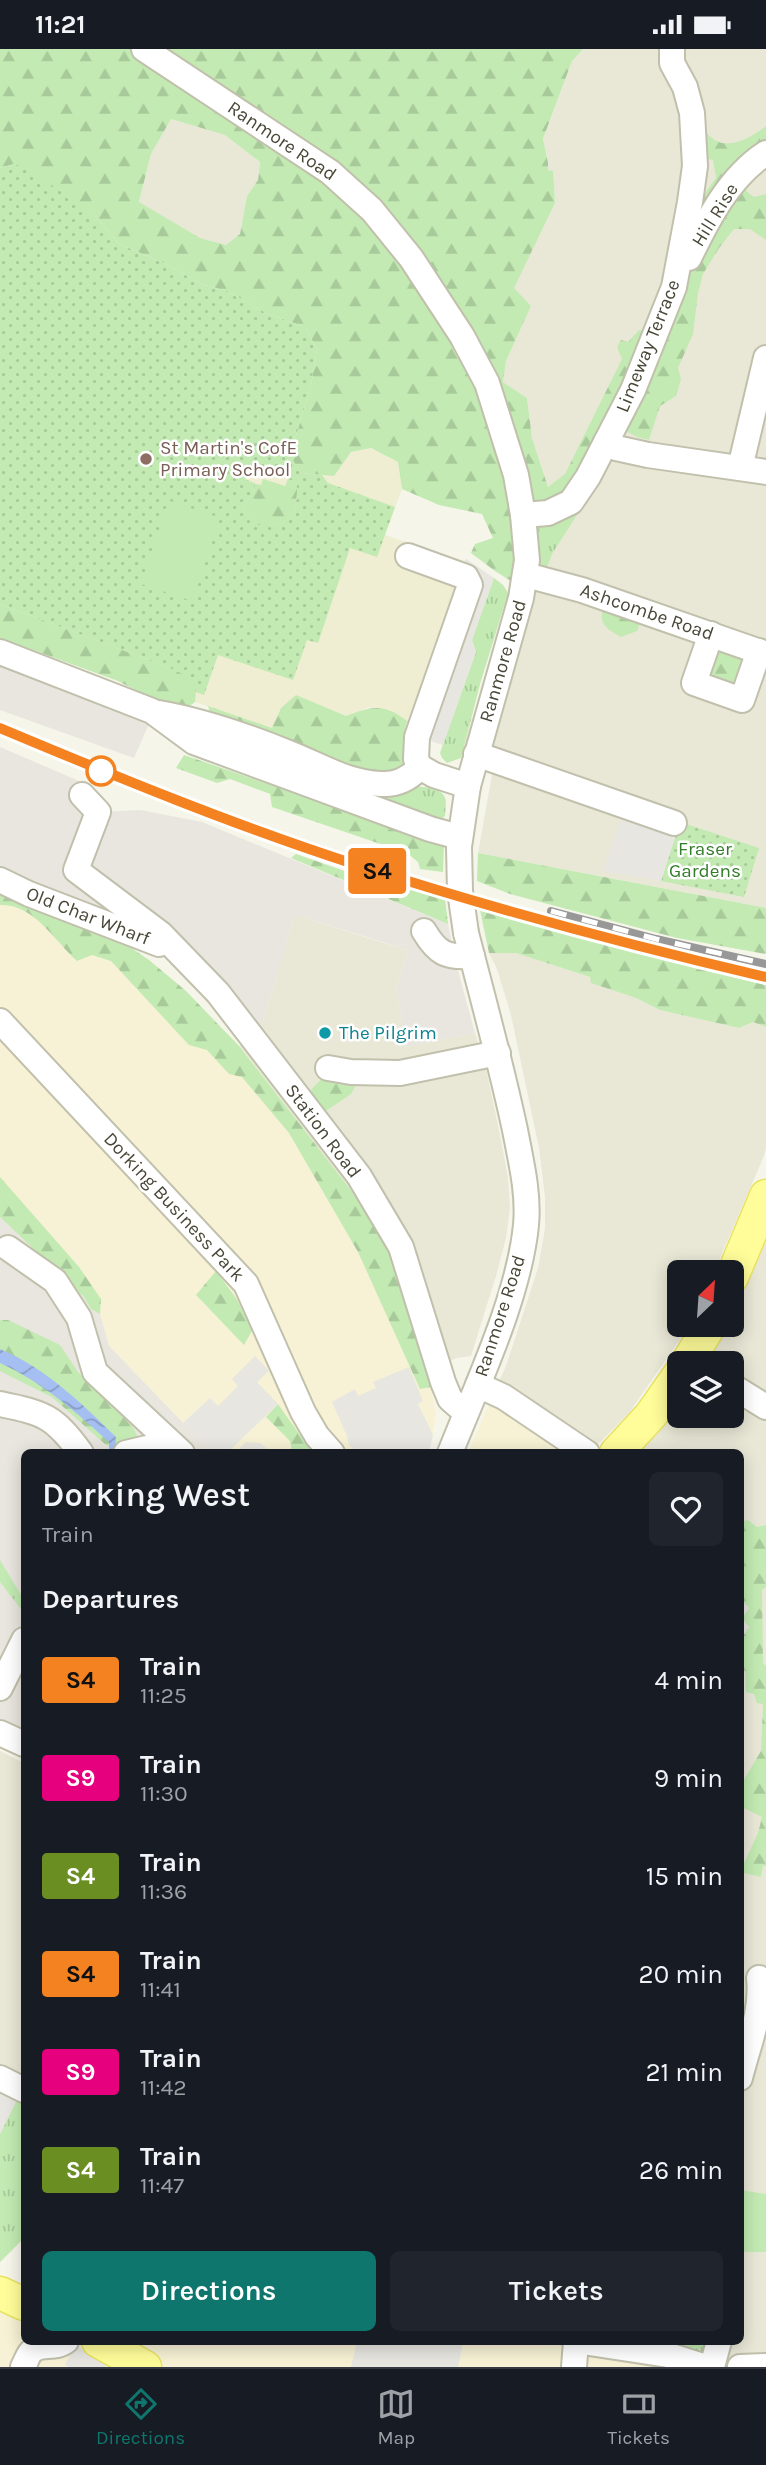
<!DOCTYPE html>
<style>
:root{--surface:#171b24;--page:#20242c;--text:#f1f3f6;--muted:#9ea1a6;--line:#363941;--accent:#0f766e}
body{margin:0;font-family:Karla,sans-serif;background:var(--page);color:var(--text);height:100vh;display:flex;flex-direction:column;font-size:26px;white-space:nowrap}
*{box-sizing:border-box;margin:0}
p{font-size:23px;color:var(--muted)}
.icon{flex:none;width:38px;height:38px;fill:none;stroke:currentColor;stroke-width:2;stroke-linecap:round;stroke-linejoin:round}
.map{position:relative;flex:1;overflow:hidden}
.drawer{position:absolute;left:21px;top:1400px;width:723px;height:896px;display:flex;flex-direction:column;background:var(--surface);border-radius:10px;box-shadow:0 4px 18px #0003}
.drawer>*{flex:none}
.badge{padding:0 14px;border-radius:5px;font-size:24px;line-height:46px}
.needle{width:46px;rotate:25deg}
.fabs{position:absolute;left:667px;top:1211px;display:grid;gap:14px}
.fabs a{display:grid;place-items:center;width:77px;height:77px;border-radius:10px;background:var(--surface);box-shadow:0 4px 18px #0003;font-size:35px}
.map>.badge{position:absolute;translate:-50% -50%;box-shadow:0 0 0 4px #fff}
h2{padding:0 21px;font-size:26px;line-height:63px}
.round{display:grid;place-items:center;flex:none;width:74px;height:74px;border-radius:10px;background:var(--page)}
.summary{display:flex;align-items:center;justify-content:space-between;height:119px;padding:0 21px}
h1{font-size:33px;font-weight:600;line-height:52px}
.action{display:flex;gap:14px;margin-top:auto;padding:14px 21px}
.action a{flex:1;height:80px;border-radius:10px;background:var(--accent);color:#fff;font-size:28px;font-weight:600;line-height:80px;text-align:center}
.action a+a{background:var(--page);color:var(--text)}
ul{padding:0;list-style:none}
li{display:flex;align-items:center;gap:21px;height:98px;padding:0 21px}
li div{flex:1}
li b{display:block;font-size:26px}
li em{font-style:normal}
li .badge{min-width:77px;font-weight:700;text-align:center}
.status{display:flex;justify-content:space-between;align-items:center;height:49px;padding:0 35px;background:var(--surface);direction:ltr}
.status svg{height:19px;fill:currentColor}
.dock{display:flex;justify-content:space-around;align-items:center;height:98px;border-top:2px solid var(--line);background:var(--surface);font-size:19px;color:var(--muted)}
.dock a{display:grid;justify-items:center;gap:4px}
.dock .current{color:var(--accent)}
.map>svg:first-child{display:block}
.residential{fill:#e9e8d7}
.commercial{fill:#f7f2d5}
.industrial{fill:#e8e6de}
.education{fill:#efeed3}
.grass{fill:url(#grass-tufts)}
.forest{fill:url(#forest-firs);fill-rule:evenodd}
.park{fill:url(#park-dots);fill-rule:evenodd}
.garden{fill:#c2eab2}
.parking{fill:#e7e6e1}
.water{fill:url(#water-waves)}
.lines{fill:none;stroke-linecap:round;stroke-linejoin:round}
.minor-casing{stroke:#c1c0ac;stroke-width:28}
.major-casing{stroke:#e8e365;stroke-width:35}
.minor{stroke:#fff;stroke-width:24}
.major{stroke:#fffd99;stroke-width:32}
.rail-casing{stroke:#989898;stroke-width:8}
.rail{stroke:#fff;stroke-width:5;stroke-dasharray:16;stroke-linecap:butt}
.minor-bridge-casing{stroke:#c1c0ac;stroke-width:28;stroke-linecap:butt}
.minor-bridge{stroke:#fff;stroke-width:24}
.line-casing{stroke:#fff;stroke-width:16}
.line{stroke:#f58220;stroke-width:10}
.education-dot{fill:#8d6e63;stroke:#fff;stroke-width:2.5}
.stop-dot{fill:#fff;stroke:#f58220;stroke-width:3.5}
.culture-dot{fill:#0f9aa8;stroke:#fff;stroke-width:2.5}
.labels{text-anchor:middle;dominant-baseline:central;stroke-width:5;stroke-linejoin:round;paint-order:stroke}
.street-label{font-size:19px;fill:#494737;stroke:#fff}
.education-label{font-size:19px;fill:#785e54;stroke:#fff;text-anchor:start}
.park-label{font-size:19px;fill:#327e28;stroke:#fff}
.culture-label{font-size:19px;fill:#0d838f;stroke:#fff;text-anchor:start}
</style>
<div class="status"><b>11:21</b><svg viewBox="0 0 49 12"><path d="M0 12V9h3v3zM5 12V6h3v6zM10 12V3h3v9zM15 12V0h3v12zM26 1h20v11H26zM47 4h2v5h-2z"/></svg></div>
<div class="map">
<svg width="766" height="2318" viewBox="0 0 766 2318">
<defs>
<pattern id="grass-tufts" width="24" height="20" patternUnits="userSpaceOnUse" patternTransform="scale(1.75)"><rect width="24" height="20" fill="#c2eab2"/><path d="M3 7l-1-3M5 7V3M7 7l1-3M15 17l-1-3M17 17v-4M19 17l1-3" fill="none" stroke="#a8ca9a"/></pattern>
<pattern id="forest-firs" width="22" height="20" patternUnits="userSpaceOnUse" patternTransform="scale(1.75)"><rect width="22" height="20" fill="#c2eab2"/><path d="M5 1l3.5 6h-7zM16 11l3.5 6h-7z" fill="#a8ca9a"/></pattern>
<pattern id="park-dots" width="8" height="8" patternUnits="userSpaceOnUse" patternTransform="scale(1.75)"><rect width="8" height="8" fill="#c2eab2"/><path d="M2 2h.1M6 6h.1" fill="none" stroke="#a8ca9a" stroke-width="1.8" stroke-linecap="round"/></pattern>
<pattern id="water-waves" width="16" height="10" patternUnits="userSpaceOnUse" patternTransform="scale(1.75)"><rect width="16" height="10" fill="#a5bff3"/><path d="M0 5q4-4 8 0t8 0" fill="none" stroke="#889dc6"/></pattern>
</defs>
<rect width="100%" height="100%" fill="#f5f5ea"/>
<g class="residential">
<polygon points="583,0 766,0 766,859 478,804 492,726 492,687 515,601 541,519 537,496 526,458 553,453 532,389 527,349 503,333 506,312 531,257 513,239 555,154 552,122 548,121 548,114 543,91 572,12"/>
<polygon points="171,70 225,86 260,113 258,131 247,147 240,185 226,196 200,189 139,154 151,105"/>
<polygon points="295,866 409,902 396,939 406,998 475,984 485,1014 498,1076 508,1128 510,1159 506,1189 496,1227 471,1307 457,1309 428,1320 350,1140 239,997 261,978"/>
<polygon points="489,904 516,904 590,928 592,934 636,949 660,961 739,979 753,973 766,978 766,1100 761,1114 714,1223 679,1223 679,1276 689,1276 683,1286 629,1364 591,1402 497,1337 506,1317 538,1219 545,1180 545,1148 539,1099 511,966 497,920"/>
<polygon points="766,1193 766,2318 687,2318 599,2302 528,2293 740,2292 740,1404 639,1403 679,1355 679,1367 732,1367 732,1314 707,1314 728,1276 732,1276 732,1268"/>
<polygon points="0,1702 24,1714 24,2189 0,2213"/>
</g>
<g class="commercial">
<polygon points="0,838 149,911 186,942 239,997 350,1140 428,1320 436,1367 429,1403 271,1403 260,1394 246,1393 236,1403 211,1403 109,1297 100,1265 91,1260 84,1248 0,1168"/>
<polygon points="497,1337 589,1404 468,1404"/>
<polygon points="0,2252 24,2263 24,2292 528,2292 599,2302 687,2318 0,2318"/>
</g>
<g class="industrial">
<polygon points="0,611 151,670 134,709 0,661"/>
<polygon points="0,698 93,738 90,743 102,763 140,761 202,773 448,875 457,918 475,984 406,998 396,939 409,902 376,891 295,866 261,978 196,901 121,845 104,869 0,838"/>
<polygon points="0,1168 84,1248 91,1260 100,1265 109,1297 211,1403 24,1404 24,1687 0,1676"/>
<polygon points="246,1393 260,1394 271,1403 236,1403"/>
</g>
<polygon class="education" points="0,119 351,403 371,399 398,413 402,440 385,486 464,512 466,510 503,536 508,544 480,635 464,703 404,683 370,658 346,667 296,647 281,659 272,679 195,653 196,631 0,555"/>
<g class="grass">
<polygon points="582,458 552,505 547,518 539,516 535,482 540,476"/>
<polygon points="494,529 503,536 508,544 480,635 461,709 447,714 442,709 440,704 476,603 472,591"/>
<path d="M345,736l64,3c9,-3 33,-1 36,10 2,5 0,13 0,18l-4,3 -19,-4z"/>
<polygon points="0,1511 24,1551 24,1564 0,1533"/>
<polygon points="16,2052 24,2056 24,2189 0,2213 0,2085"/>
<polygon points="650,2293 713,2293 707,2304 675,2296"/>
</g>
<g class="forest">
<path d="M0,0h583l-11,12 -29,78 5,24v7l5,1 2,32 -41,85 17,18 -25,55 -3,21 24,16 5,40 16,49 17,-13 57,-115 -5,-12 4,-7 7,2 11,-12 7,2 -10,30 -69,131 -52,47 -4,41 -16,-10 -24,-18 4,-9 18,-6 -11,-24 -43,-9 -37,-16 -4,-27 -27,-14 -20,4 -17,24 -33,-3 -11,-17 21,-71 6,-36 -12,-22 -39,-14 -39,-22 -26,-7 -35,-20 -47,-20 -24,-28 -81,-52 -14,4zM171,70l54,16 35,27 -2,18 -11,16 -7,38 -14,11 -26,-7 -61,-36 12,-48z"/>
<path d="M766,77v38l-8,5 -12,22 8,6 12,-3v46l-16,-11h-16l-15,19 -16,26 -5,19 -5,41 -15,34 3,11 -5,17 -16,10 -11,34 -12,-3 -11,-6 2,-12 55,-120 3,-19 8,-17 -1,-54 23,-31 -3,-18 -15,-3 5,-29c3,4 8,10 12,12 15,10 39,-4 51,-14z"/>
<path d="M263,430l22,7 3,-7 9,3c1,39 -8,44 -45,43l-9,-16 13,-25 5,1z"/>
<polygon points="0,555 170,619 197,631 195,653 184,661 171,660 118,632 0,589"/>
<path d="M607,559l34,12 -4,11 -16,6c-12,-7 -21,-11 -19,-26z"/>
<polygon points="719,601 738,608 748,614 743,632 733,635 717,629 704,619 706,610"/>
<path d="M296,646l50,21c26,-10 38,-13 61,5l-3,11 4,2 -4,12v20l-23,11 -170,-60 -3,-11 64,22 9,-20z"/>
<polygon points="184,706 444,795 443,823 420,820 418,813 407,804 272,758 270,745 230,730 217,734 176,719"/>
<polygon points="478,804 766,859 766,905 677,889 510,845 477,832"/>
<polygon points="296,805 353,825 392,833 445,849 448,875 291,809"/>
<path d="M0,838l124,56 25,17 37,31 53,55 111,143 41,64 37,116 3,18 -11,2 -62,-137 -69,-119 -47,-56 -13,-3 -22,-24 -18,-5 -78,-84 -19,-6 -15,6c-22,-20 -44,-58 -77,-56z"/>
<polygon points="480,861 609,897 766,936 766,978 753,973 739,979 660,961 636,949 591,934 590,928 516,904 489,904"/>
<polygon points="327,1024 343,1028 355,1038 351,1045 320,1066 308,1044"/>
<polygon points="0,1128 79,1218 101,1250 100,1265 91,1260 84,1248 0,1168"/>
<polygon points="216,1222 236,1249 253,1280 244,1296 196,1246"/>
<polygon points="0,1271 8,1271 60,1296 78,1323 132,1377 140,1392 121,1399 106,1396 52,1348 0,1322"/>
<polygon points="278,1355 312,1403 292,1403 290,1392 266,1368"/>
<polygon points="748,1471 757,1478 766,1476 766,1538 762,1541 763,1614 766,1617 766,1817 763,1817 761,1828 740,1823 758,1784 762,1768 740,1757 740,1737 761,1702 763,1655 757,1654 754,1645 746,1643 745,1622 740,1619 740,1591 749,1578 742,1569 749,1559 742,1552 744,1547 740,1538 740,1473"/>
</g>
<g class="park">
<path d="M14,115l18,7 63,45 24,28 47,20 35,20 26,7 39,22 39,14 12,22 -6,36 -21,71 11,17 21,2 6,8 67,24 -18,50 -27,-9 -32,95 -11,-3 -14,40 -75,-25 -14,40 -8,-3v-12l-26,-12 -170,-64v-436zM265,415l25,9 -2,6 9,3c1,39 -8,44 -45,43l-9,-16 13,-25 -11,-5 3,-9 13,4z"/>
<polygon points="680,773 759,799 744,848 661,832"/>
</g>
<g class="garden">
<polygon points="170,452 220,469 192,552 141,535"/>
<polygon points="740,2141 766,2145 766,2203 740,2203"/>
</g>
<g class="parking">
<polygon points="466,510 494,529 472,591 476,603 443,696 404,683 426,620 428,621 454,538"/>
<polygon points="623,764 676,786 661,832 603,822"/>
<polygon points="255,1307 269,1322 257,1333 278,1355 228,1403 211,1403 183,1374 210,1349 218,1357 238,1337 232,1330"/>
<polygon points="409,1318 423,1352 418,1355 433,1386 429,1403 356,1403 349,1396 347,1387 332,1353 355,1340 358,1347 376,1339 373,1333"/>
<polygon points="740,1550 749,1559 742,1569 749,1578 740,1591"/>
<polygon points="0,2037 19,2047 0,2085"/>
<polygon points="357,2293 357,2292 463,2293 458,2318 351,2318"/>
<polygon points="75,2296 107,2313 105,2318 69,2318 65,2316"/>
</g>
<path class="water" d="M0,1300c47,20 80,53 116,88l-1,15h-6v-10c-34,-31 -67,-60 -109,-79z"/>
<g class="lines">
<g class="minor-casing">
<g id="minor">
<polyline points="144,0 330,123 372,161 411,209 462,287 487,334 516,426 523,466 527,511 521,549 468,737 459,798"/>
<path d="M689,209c19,-39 40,-81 77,-105"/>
<polyline points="606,393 616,399 648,406 766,423"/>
<polyline points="740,419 766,309"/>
<polyline points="523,466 548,464 571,453 588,428 633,341 674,238 690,153 695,117 692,64 685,38 672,14 672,0"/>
<polyline points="408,507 466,528 470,536 417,688 416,710 420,718 434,726 468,737"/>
<polyline points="526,526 582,541 766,605"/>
<polyline points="711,585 694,634 742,651 759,602"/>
<polyline points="0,603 152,662 194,693 430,780 459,788"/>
<path d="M159,664c45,8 88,23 130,40 31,12 58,30 92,31 16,1 29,-6 39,-17"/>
<polyline points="476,705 674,774"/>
<polyline points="82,746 98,763 76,821 161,885 218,944 359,1127 401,1198 443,1333 450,1350 466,1364"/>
<polyline points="0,831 29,845 159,895"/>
<path d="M424,882c13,22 22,27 48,25"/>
<polyline points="0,972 246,1235 303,1363 317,1387 332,1404"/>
<polyline points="328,1019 351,1023 400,1024 498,1004"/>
<polyline points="8,1199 55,1232 79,1269 95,1323 182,1404"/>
<polyline points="478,1336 504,1348 587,1404"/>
<polyline points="732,1337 766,1358"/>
<path d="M0,1355c44,9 54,12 81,49"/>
<polyline points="126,1404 147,1399 158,1404"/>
<path d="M450,1404c27,-68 69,-156 76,-228 3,-31 -5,-64 -11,-95 -14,-66 -32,-131 -49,-197"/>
<polyline points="0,1639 24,1591"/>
<polyline points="0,1684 24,1695"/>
<polyline points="0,2029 24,2041"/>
<path d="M740,2029c8,-33 23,-67 19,-100"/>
<polyline points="576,2292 668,2306 706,2318"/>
<path d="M23,2318c3,-5 5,-13 9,-16 9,-9 23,-1 34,-10"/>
<polyline points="574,2318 576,2292"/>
<polyline points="712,2318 719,2292"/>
<polyline points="740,2318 766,2317"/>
</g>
</g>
<g class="major-casing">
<g id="major">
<polyline points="732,1228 766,1147"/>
<polyline points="687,1314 710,1276"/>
<polyline points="616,1404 651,1366 679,1326"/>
<polyline points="0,2244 24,2255"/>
<polyline points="98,2292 145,2318"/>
</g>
</g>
<use href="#minor" class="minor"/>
<use href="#major" class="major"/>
<g class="rail-casing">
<g id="rail">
<path d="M0,679c117,49 236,98 357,137 134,43 271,80 409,112"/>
<polyline points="551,862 656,890 766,915"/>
</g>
</g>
<use href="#rail" class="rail"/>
<g class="minor-bridge-casing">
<polyline id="minor-bridge" points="459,798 460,842 466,884"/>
</g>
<use href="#minor-bridge" class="minor-bridge"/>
</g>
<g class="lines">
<g class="line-casing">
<path id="line" d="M0,679c117,49 236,98 357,137 134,43 271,80 409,112"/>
</g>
<use href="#line" class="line"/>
</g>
<circle class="education-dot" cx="146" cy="410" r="7"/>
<circle class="stop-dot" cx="101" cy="722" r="14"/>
<circle class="culture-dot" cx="325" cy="984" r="7"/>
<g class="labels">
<g class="street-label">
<text transform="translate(282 92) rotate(34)">Ranmore Road</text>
<text transform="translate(715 166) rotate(-58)">Hill Rise</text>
<text transform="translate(648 297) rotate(-68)">Limeway Terrace</text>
<text transform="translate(647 563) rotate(19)">Ashcombe Road</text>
<text transform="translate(503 612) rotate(-74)">Ranmore Road</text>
<text transform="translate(88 867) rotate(21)">Old Char Wharf</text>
<text transform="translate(323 1082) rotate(53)">Station Road</text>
<text transform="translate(174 1158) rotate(47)">Dorking Business Park</text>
<text transform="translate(500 1267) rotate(-72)">Ranmore Road</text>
</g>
<g class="education-label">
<text x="160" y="399">St Martin's CofE<tspan x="160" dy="22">Primary School</tspan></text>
</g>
<g class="park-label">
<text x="705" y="800">Fraser<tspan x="705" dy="22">Gardens</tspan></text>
</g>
<g class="culture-label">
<text x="339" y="984">The Pilgrim</text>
</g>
</g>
</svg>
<div class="fabs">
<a><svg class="needle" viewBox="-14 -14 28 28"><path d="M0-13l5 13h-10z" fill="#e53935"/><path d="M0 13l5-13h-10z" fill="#9ea1a6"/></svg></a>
<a><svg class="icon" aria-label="layers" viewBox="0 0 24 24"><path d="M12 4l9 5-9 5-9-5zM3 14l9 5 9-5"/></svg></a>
</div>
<b class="badge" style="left:377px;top:822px;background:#f58220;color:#111">S4</b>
<section class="drawer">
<div class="summary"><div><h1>Dorking West</h1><p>Train</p></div><a class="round"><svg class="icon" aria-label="heart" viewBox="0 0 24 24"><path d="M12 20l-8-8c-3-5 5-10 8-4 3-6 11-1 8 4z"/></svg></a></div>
<h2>Departures</h2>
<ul>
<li><span class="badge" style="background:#f58220;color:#111">S4</span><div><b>Train</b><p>11:25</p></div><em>4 min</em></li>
<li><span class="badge" style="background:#e6007e;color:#fff">S9</span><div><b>Train</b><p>11:30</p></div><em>9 min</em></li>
<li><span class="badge" style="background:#6b8e23;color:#fff">S4</span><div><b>Train</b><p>11:36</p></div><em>15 min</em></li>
<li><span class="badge" style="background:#f58220;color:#111">S4</span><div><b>Train</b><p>11:41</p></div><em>20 min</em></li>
<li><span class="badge" style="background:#e6007e;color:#fff">S9</span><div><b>Train</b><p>11:42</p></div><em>21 min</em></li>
<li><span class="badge" style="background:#6b8e23;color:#fff">S4</span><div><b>Train</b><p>11:47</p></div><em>26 min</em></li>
</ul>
<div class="action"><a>Directions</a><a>Tickets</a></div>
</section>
</div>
<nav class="dock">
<a class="current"><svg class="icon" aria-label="directions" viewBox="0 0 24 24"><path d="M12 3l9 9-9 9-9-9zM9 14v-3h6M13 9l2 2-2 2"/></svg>Directions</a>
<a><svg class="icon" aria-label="map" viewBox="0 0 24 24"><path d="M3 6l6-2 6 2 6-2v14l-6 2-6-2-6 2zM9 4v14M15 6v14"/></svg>Map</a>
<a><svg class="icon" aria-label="tickets" viewBox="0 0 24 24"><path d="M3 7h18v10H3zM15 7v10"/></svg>Tickets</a>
</nav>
